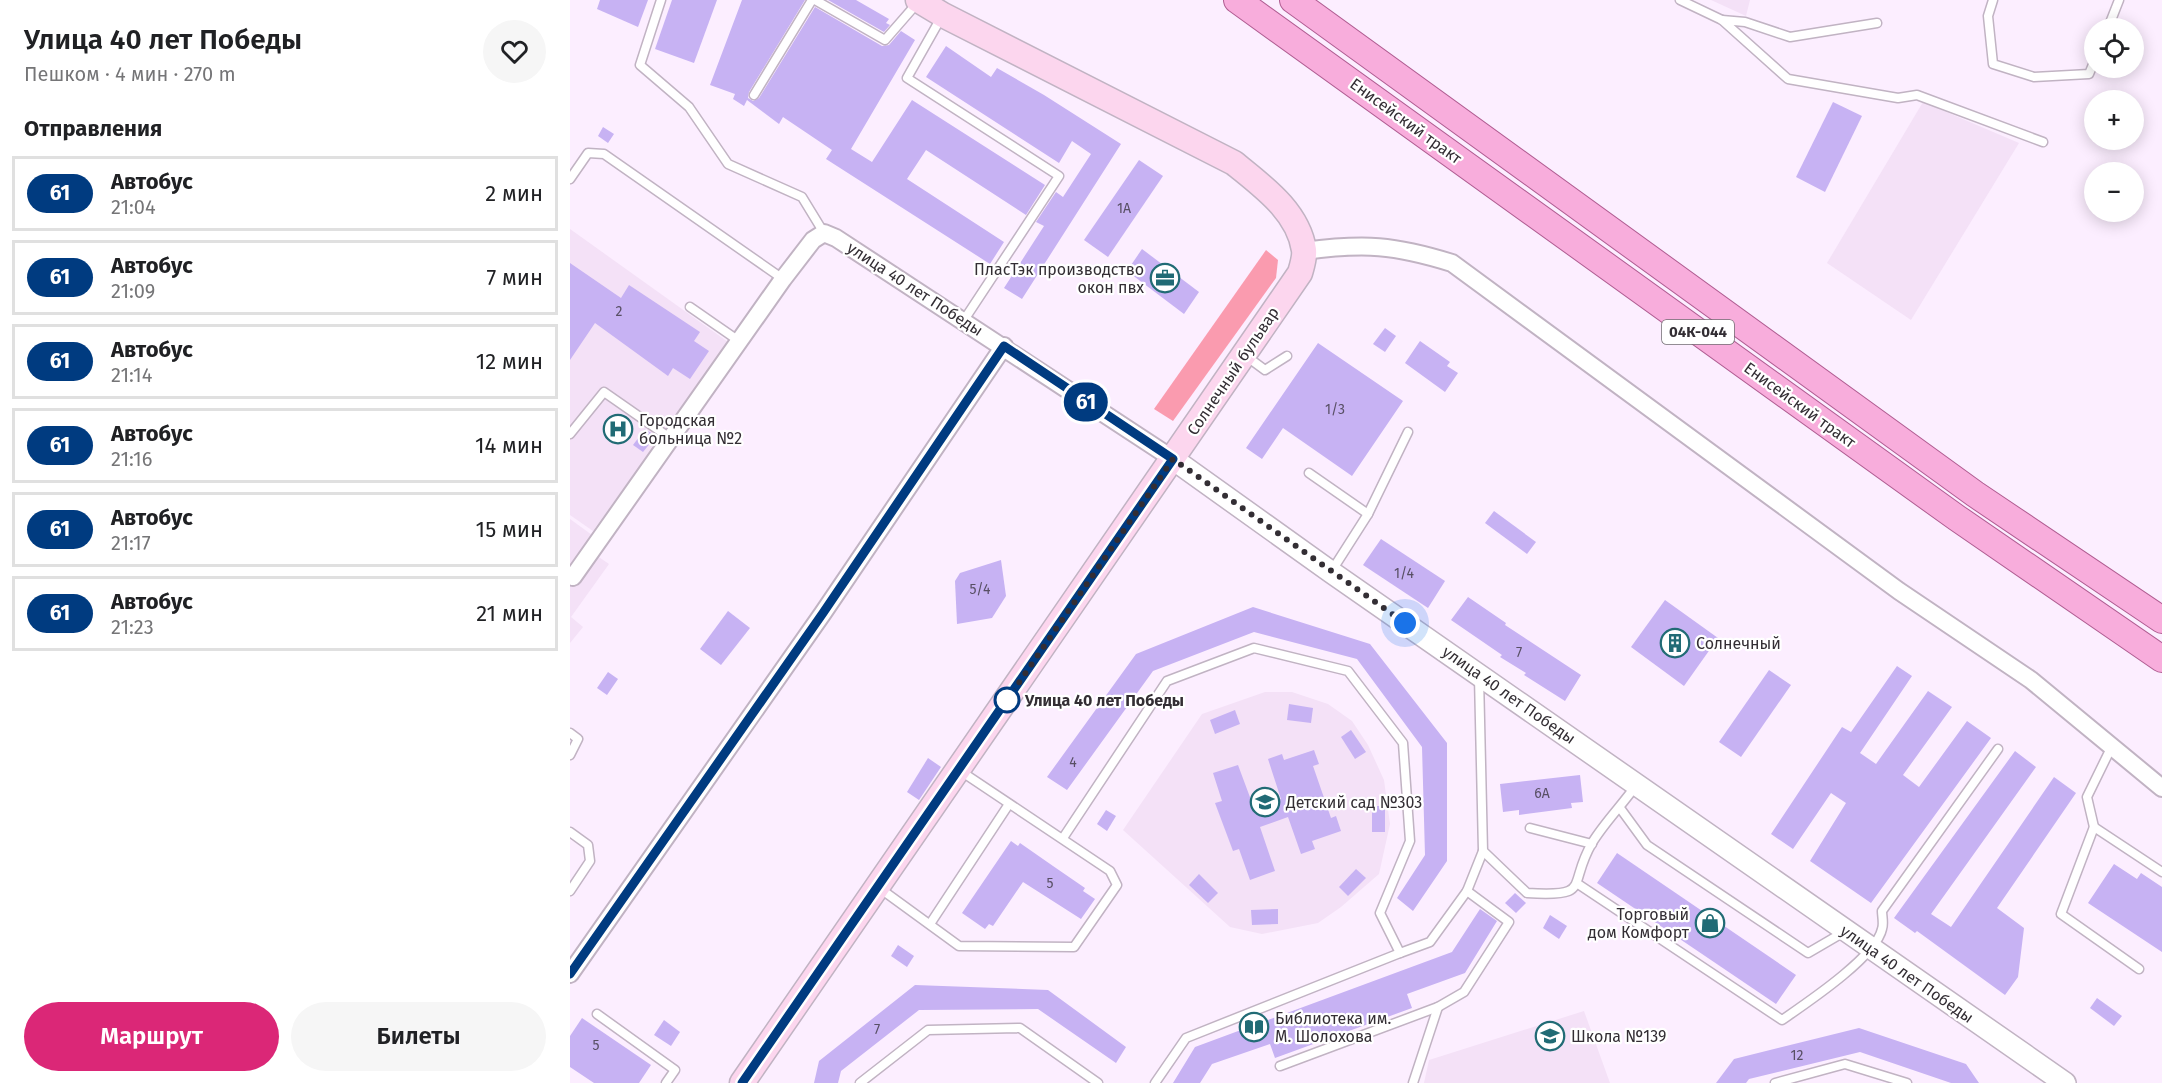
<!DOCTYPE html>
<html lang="ru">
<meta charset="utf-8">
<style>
:root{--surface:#fff;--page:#f6f6f6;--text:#202124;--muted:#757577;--line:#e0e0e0;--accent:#db2777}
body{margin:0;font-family:"Fira Sans",sans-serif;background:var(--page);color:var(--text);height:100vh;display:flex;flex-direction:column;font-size:22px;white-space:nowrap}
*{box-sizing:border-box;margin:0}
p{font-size:20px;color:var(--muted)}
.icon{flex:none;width:33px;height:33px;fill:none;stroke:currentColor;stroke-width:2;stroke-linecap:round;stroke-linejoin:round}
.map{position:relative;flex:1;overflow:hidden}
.side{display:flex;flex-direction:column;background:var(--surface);width:570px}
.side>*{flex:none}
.badge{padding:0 12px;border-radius:20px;font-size:21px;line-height:39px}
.tools{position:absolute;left:1514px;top:18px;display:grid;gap:12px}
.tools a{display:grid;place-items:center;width:60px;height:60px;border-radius:50%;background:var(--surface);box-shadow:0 3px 15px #0003;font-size:30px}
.you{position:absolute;width:30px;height:30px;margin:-15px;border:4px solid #fff;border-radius:50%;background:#1a73e8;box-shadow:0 0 0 9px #1a73e833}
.map>.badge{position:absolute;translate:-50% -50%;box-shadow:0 0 0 3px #fff}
h2{padding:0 24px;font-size:22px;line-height:54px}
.round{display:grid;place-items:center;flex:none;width:63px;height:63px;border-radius:32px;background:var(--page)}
.headline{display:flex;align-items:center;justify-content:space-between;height:102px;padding:0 24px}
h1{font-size:28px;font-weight:600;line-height:45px}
.primary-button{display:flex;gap:12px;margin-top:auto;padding:12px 24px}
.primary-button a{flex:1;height:69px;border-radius:36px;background:var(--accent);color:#fff;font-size:24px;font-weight:600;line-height:69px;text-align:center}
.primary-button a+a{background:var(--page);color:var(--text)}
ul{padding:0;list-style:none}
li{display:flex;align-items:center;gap:18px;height:75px;margin:0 12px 9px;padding:0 12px;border:3px solid var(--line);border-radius:0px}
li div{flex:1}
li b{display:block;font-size:22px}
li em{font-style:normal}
li .badge{min-width:66px;font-weight:700;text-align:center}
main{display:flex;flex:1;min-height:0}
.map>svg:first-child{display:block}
.built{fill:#f4e1f7}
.forest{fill:#fa9baf}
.building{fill:#c7b2f3}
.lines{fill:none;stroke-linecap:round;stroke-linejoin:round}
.service-casing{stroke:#c1b3c3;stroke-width:11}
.minor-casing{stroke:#c1b3c3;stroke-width:20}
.tertiary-casing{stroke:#c1b3c3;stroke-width:24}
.secondary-casing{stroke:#c1b3c3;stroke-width:27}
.primary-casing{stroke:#b05d92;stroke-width:28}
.service{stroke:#fff;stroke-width:8}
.minor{stroke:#fff;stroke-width:16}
.tertiary{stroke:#fff;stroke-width:21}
.secondary{stroke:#fcd6ee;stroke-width:24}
.primary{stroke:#f8addc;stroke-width:26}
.line-casing{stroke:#fff;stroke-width:14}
.line{stroke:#003b80;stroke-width:9}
.walk{stroke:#332e34;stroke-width:6;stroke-dasharray:0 10.8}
.stop-dot{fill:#fff;stroke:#003b80;stroke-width:3}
.labels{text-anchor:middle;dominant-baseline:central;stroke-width:4.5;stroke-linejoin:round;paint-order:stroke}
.number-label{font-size:14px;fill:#584f64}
.shield{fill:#fff;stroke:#706d71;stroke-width:1.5}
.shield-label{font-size:15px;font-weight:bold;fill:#332e34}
.street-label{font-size:16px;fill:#332e34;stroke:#fff}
.poi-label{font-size:16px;fill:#332e34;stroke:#fff;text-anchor:start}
.stop-label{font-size:16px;font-weight:bold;fill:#332e34;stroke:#fff;text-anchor:start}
</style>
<main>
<section class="side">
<div class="headline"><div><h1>Улица 40 лет Победы</h1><p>Пешком · 4 мин · 270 m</p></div><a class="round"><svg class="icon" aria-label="heart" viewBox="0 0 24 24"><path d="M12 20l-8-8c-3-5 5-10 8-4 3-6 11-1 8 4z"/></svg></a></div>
<h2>Отправления</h2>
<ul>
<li><span class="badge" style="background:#003b80;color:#fff">61</span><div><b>Автобус</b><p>21:04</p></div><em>2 мин</em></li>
<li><span class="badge" style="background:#003b80;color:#fff">61</span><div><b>Автобус</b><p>21:09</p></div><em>7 мин</em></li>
<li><span class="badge" style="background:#003b80;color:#fff">61</span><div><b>Автобус</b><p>21:14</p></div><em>12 мин</em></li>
<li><span class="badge" style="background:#003b80;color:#fff">61</span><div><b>Автобус</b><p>21:16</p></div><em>14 мин</em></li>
<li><span class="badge" style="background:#003b80;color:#fff">61</span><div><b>Автобус</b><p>21:17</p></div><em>15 мин</em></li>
<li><span class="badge" style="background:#003b80;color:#fff">61</span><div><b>Автобус</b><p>21:23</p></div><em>21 мин</em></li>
</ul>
<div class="primary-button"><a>Маршрут</a><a>Билеты</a></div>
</section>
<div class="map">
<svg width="1592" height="1083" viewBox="0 0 1592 1083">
<rect width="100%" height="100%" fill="#fceeff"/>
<g class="built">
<polygon points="1141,0 1180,0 1176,16"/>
<polygon points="1353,102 1449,143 1341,320 1257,263"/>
<polygon points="0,229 158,342 23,531 0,515"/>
<polygon points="0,519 22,535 14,547 39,564 1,617 13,627 0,643"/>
<polygon points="695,692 722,692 758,704 782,721 798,745 814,780 820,824 809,874 771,907 748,923 692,934 660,927 553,830 632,714"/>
<polygon points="1014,1011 1040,1083 854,1083 859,1060"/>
</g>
<polygon class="forest" points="696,250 708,260 706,278 603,421 584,409"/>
<g class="building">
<polygon points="30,0 78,0 68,27 27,9"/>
<polygon points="102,0 147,0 124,63 85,49"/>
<polygon points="172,0 235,0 179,92 178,98 183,101 189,98 245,7 312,46 319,45 331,31 345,40 281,149 302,162 342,100 475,185 456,215 356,150 337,179 434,242 420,264 256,159 262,150 213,117 209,124 177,100 174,106 163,99 165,94 140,85"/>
<polygon points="258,0 286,0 319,19 316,23 320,25 314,32"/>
<polygon points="376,46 421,77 427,68 474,95 551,144 452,299 434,288 474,226 466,222 486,192 493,197 521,154 502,141 489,163 356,77"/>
<polygon points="1263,102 1292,116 1255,192 1226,177"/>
<polygon points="33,127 44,134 38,143 28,136"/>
<polygon points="569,160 593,176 538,257 514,240"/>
<polygon points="572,249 629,292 614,314 557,271"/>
<polygon points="0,263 51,298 59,285 130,332 124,341 139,351 120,379 103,368 98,376 25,323 0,360"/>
<polygon points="815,328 826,336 815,352 803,344"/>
<polygon points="850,341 880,362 877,366 888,373 875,392 835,363"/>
<polygon points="748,343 833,401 782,476 713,428 692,459 676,448"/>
<polygon points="75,429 86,436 73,452 63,445"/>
<polygon points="924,511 966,542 957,554 915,523"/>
<polygon points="811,539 875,581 858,608 793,565"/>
<polygon points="431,560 436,596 422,618 387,624 385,581 390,573"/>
<polygon points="898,597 936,623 935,625 1011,675 995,701 954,675 956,673 930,657 932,655 881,620"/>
<polygon points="1095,600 1148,638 1114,686 1061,647"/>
<polygon points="683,607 800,644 877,743 877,861 843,911 827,898 855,855 852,747 787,659 684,632 583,671 497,790 477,777 566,654"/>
<polygon points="158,611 180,628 151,665 130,649"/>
<polygon points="1327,666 1342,676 1290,753 1306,764 1358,691 1382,707 1333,775 1349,787 1397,721 1421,738 1301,903 1240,861 1276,803 1261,793 1223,849 1201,834 1272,727 1281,732"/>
<polygon points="1199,670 1221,685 1171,757 1149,742"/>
<polygon points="38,672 48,679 37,695 27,688"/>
<polygon points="719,704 743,708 741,723 717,720"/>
<polygon points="665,710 670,724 645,734 640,720"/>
<polygon points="781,730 796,752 785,759 771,737"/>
<polygon points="744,750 749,764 743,766 761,818 766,816 771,831 742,841 745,849 731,854 718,817 690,827 705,871 680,880 669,849 663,851 645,803 652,801 643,773 668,765 684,808 711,799 698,759 712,754 714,760"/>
<polygon points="1445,751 1466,767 1361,914 1381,927 1484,777 1506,793 1427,908 1454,928 1448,977 1435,995 1347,931 1345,933 1324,918"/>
<polygon points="358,758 371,767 349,800 337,792"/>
<polygon points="1010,775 1013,802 1001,803 1002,808 949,815 949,810 933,812 930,784"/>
<rect x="802" y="806" width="13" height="26"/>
<polygon points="536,810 546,816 537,831 527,824"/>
<polygon points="441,841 448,846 450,843 483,866 515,888 513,891 525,899 511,919 453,882 423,926 419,924 415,929 392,913"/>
<polygon points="1047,853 1226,975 1206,1004 1027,883"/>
<polygon points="1544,864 1567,879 1571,873 1592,887 1592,952 1518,903"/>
<polygon points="786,869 796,878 778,896 769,887"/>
<polygon points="629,874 648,893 638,903 619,885"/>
<polygon points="945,893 956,903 946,913 935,903"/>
<polygon points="708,909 708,924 682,925 681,910"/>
<polygon points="910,909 927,921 895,973 837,994 842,1008 705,1058 700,1044 642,1064 630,1083 603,1083 625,1047 882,952"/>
<polygon points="980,915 997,926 989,939 973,928"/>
<polygon points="328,945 344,956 337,967 321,956"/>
<polygon points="345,985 478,990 556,1047 546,1063 468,1009 349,1010 271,1071 268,1083 244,1083 249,1061"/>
<polygon points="1527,998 1552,1016 1544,1026 1520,1008"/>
<polygon points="12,1018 81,1065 69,1083 24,1083 0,1067 0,1036"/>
<polygon points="94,1020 110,1032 101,1046 84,1035"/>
<polygon points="1289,1028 1396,1064 1409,1083 1381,1083 1290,1052 1179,1079 1176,1083 1146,1083 1164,1059"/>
</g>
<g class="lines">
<g class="service-casing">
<g id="service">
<polyline points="91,0 70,65 119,107 158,164 232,197 254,233"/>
<polyline points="245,0 315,40 349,1"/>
<polyline points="1110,0 1152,20 1218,79 1328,98 1347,95 1473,142"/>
<polyline points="1423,0 1418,16 1423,64 1464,77 1519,74 1524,62"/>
<polyline points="372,16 337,78 489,176 394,320"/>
<polyline points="1152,20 1175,22 1220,37 1307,23"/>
<polyline points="1538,28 1549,0"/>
<polyline points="184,95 242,0"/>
<polyline points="0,179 18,153 34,154 213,279"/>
<polyline points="120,307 169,341"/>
<polyline points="676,356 695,370 717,356"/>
<polyline points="0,434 34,392 100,438"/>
<polyline points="739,473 798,514"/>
<polyline points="761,572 798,514 838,432"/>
<path d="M909,677l4,174 44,42c66,4 40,-7 65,-50 12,-20 31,-39 45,-59"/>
<polyline points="0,733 8,739 0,755"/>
<polyline points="1541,748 1517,797 1524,827 1491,914 1569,969"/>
<polyline points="1050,808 1077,845 1238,953 1274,932"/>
<polyline points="1524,827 1592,872"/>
<polyline points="960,828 1022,844"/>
<polyline points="0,832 18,845 20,861 0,891"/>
<polyline points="493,838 597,681 684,648 778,671 833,743 840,841 810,913 830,953 860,942 897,891 913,851"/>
<path d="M1008,884l204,136c23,-16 94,-63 100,-91 2,-5 0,-13 0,-18l116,-162"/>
<polyline points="308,887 389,946 504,947 547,885 540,871 389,770"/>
<polyline points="360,924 439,804"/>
<polyline points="27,1014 105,1070 96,1083"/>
<polyline points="710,1066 868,1007 894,992 939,922 897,891"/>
<polyline points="290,1083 358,1030 450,1028 528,1083"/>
<polyline points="585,1083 616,1038 830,953"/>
<polyline points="843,1083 868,1007"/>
<polyline points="1205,1083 1275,1064 1337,1083"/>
</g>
</g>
<g class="minor-casing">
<g id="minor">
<path d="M734,251c61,-8 90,-6 148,12l447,328 132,89 131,108"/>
<polyline points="3,577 213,279 243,240 254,233 266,238 603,459"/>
<polyline points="0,974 253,613 434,346"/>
</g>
</g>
<g class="tertiary-casing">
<polyline id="tertiary" points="603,459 761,572 1495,1083"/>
</g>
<g class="secondary-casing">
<path id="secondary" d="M172,1083l558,-810c2,-7 5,-16 4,-23 -6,-39 -42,-64 -70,-87l-291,-148 -25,-15"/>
</g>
<g class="primary-casing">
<g id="primary">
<polyline points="667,0 1387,518 1592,659"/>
<polyline points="723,0 1405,494 1592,620"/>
</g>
</g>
<use href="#service" class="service"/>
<use href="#minor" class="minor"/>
<use href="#tertiary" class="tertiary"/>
<use href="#secondary" class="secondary"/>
<use href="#primary" class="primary"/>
</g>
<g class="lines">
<g class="line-casing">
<polyline id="line" points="0,974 253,613 434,346 603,459 172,1083"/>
</g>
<use href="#line" class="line"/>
<polyline class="walk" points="437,700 603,459 835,623"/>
</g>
<defs>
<g id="office-ring" transform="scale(1.5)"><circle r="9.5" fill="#fff" stroke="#216b75" stroke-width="1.5"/><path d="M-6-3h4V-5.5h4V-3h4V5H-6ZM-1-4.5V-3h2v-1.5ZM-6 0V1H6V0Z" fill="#216b75"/></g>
<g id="hospital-ring" transform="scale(1.5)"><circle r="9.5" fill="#fff" stroke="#216b75" stroke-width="1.5"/><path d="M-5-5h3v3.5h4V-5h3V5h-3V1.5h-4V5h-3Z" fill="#216b75"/></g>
<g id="building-ring" transform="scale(1.5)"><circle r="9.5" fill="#fff" stroke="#216b75" stroke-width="1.5"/><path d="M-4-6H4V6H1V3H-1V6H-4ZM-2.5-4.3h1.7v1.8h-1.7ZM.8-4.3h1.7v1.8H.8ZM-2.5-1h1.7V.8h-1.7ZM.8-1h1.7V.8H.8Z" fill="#216b75"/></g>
<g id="school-ring" transform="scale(1.5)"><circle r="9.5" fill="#fff" stroke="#216b75" stroke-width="1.5"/><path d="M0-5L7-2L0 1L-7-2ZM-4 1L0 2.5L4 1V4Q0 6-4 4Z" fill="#216b75"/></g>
<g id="shop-ring" transform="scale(1.5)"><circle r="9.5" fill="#fff" stroke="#216b75" stroke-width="1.5"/><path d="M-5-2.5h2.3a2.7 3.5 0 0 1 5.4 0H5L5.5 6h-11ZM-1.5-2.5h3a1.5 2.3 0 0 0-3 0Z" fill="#216b75"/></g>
<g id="library-ring" transform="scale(1.5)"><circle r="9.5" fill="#fff" stroke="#216b75" stroke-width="1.5"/><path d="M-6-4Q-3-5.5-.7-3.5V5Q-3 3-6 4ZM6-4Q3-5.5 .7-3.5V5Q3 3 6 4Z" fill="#216b75"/></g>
</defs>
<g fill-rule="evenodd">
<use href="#office-ring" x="595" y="278"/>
<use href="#hospital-ring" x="48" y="429"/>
<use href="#building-ring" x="1105" y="643"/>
<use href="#school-ring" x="695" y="802"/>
<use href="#shop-ring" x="1140" y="923"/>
<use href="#library-ring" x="684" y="1027"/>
<use href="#school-ring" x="980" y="1036"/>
</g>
<circle class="stop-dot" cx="437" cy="700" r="12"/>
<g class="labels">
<g class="number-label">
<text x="554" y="208">1А</text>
<text x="49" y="311">2</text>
<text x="765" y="409">1/3</text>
<text x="834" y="573">1/4</text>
<text x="410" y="589">5/4</text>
<text x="949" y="652">7</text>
<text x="503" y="762">4</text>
<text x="972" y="793">6А</text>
<text x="480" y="883">5</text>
<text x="307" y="1029">7</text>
<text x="26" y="1045">5</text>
<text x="1227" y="1055">12</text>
</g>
<rect class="shield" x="1092" y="320" width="72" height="24" rx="4.5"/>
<g class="shield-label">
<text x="1128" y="332">04К-044</text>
</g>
<g class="street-label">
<text transform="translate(836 121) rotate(36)">Енисейский тракт</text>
<text transform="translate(345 289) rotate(33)">улица 40 лет Победы</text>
<text transform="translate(663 371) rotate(-56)">Солнечный бульвар</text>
<text transform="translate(1230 405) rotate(36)">Енисейский тракт</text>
<text transform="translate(939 695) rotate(35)">улица 40 лет Победы</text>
<text transform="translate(1337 974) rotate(35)">улица 40 лет Победы</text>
</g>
<g class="poi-label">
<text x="574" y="269" text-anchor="end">ПласТэк производство<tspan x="574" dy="18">окон пвх</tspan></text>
<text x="69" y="420">Городская<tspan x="69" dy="18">больница №2</tspan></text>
<text x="1126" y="643">Солнечный</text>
<text x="716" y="802">Детский сад №303</text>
<text x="1119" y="914" text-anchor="end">Торговый<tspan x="1119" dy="18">дом Комфорт</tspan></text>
<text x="705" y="1018">Библиотека им.<tspan x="705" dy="18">М. Шолохова</tspan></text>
<text x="1001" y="1036">Школа №139</text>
</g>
<g class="stop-label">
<text x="455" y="700">Улица 40 лет Победы</text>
</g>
</g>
</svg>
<div class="tools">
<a><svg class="icon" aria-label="locate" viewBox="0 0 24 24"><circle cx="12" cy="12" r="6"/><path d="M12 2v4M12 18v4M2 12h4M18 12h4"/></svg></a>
<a>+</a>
<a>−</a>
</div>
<div class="you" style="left:835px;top:623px"></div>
<b class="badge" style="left:516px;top:402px;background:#003b80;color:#fff">61</b>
</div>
</main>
